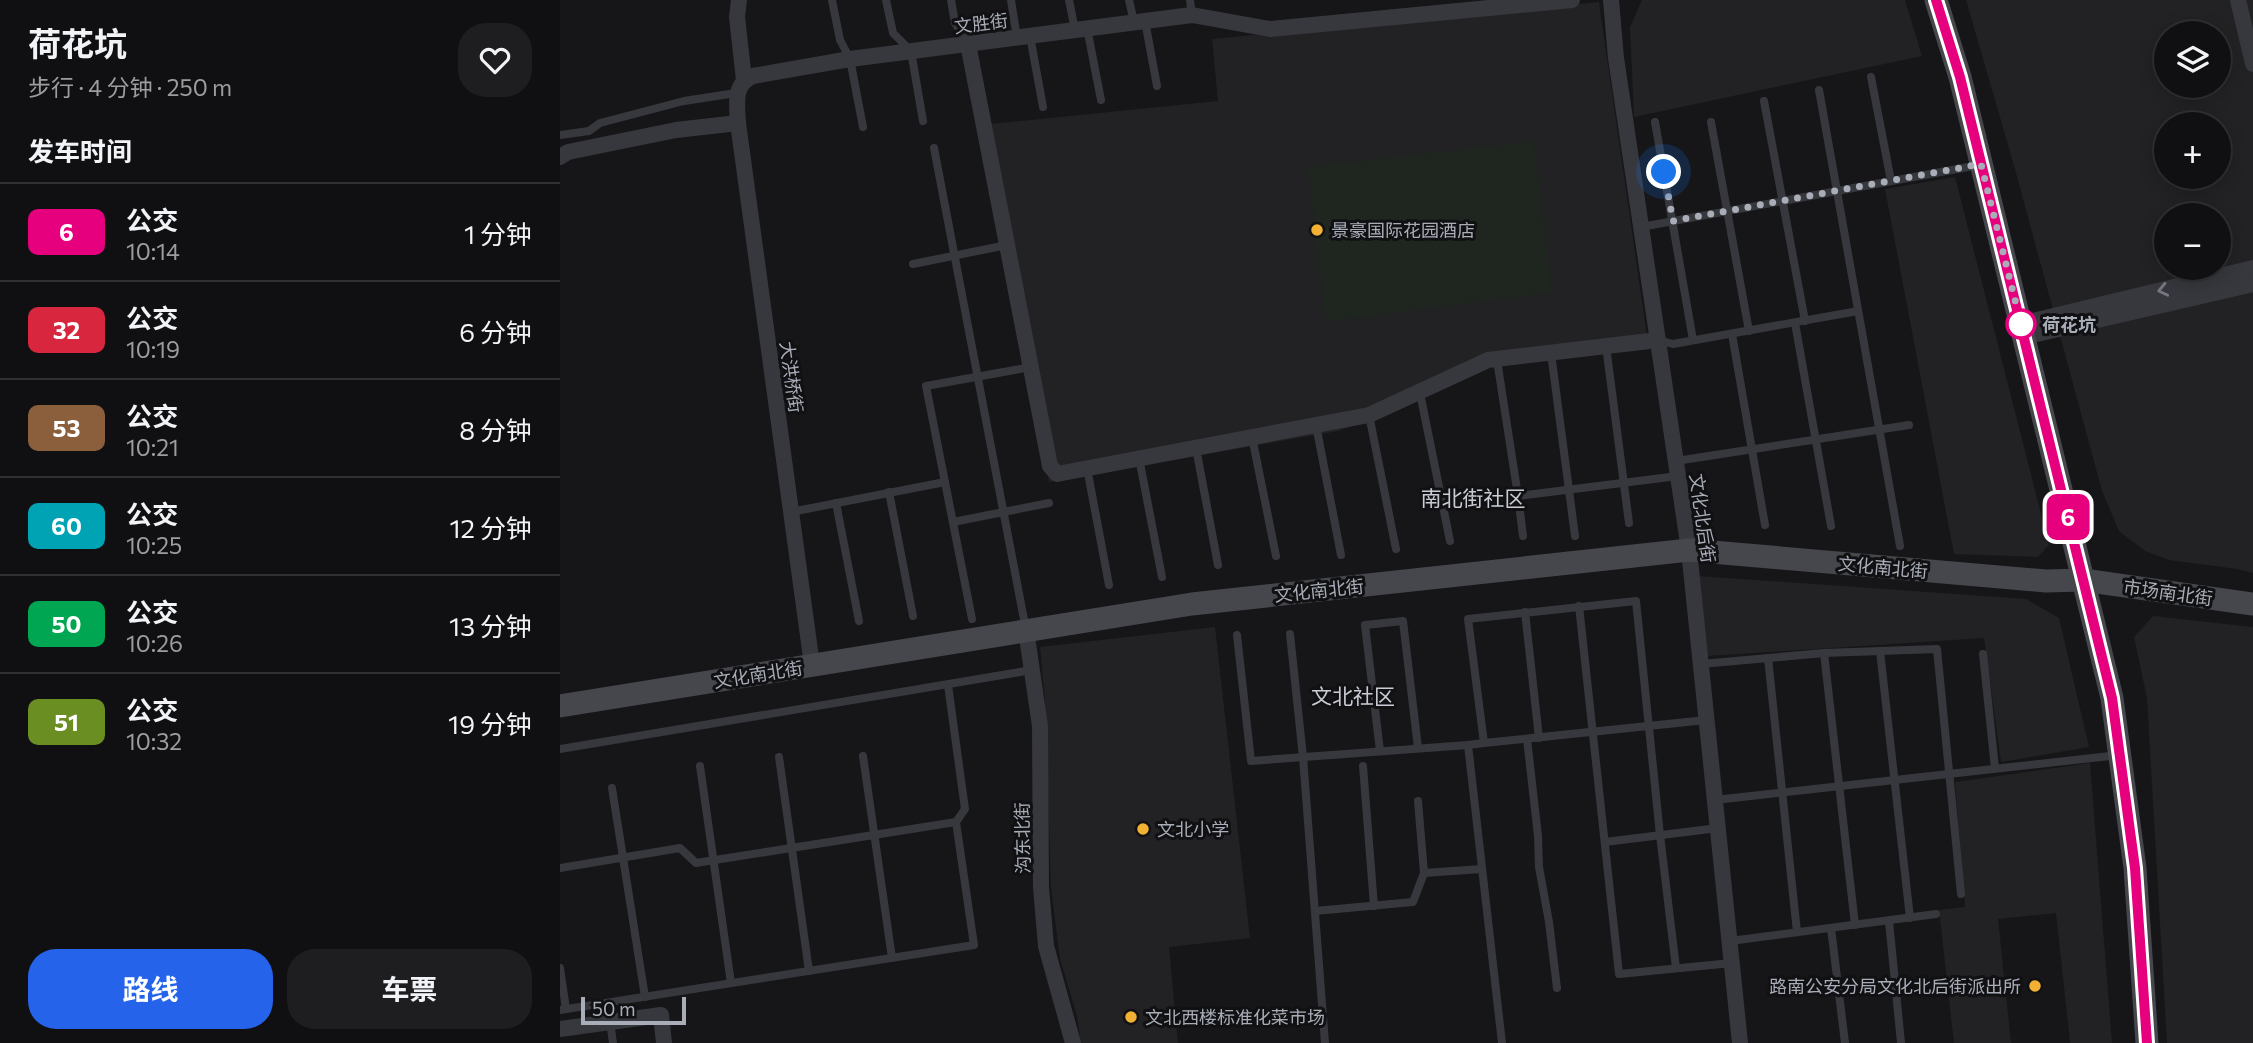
<!DOCTYPE html>
<html lang="zh">
<meta charset="utf-8">
<style>
:root{--surface:#101012;--page:#1e1e20;--text:#f1f3f6;--muted:#9c9d9f;--line:#303032;--accent:#2563eb}
body{margin:0;font-family:Commissioner,"Noto Sans SC",sans-serif;background:var(--page);color:var(--text);height:100vh;display:flex;flex-direction:column;font-size:26px;white-space:nowrap}
*{box-sizing:border-box;margin:0}
p{font-size:23px;color:var(--muted)}
.icon{flex:none;width:38px;height:38px;fill:none;stroke:currentColor;stroke-width:2;stroke-linecap:round;stroke-linejoin:round}
.map{position:relative;flex:1;overflow:hidden}
.side{display:flex;flex-direction:column;background:var(--surface);width:560px}
.side>*{flex:none}
.badge{padding:0 14px;border-radius:10px;font-size:24px;line-height:46px}
.buttons{position:absolute;left:1594px;top:21px;display:grid;gap:14px}
.buttons a{display:grid;place-items:center;width:77px;height:77px;border-radius:50%;background:var(--surface);box-shadow:0 4px 18px #0003,0 0 0 2px var(--line);font-size:35px}
.scale{position:absolute;left:21px;bottom:18px;width:105px;box-sizing:border-box;padding-left:7px;border:4px solid #a8adb8;border-top:0;font-size:19px;line-height:24px;white-space:nowrap;color:#a8adb8;-webkit-text-stroke:5px #111113;paint-order:stroke}
.you{position:absolute;width:35px;height:35px;margin:-18px;border:5px solid #fff;border-radius:50%;background:#1a73e8;box-shadow:0 0 0 10px #1a73e833}
.map>.badge{position:absolute;translate:-50% -50%;box-shadow:0 0 0 4px #fff}
h2{padding:0 28px;font-size:26px;line-height:63px}
.round{display:grid;place-items:center;flex:none;width:74px;height:74px;border-radius:28px;background:var(--page)}
.overview{display:flex;align-items:center;justify-content:space-between;height:119px;padding:0 28px}
h1{font-size:33px;font-weight:700;line-height:52px}
.action{display:flex;gap:14px;margin-top:auto;padding:14px 28px}
.action a{flex:1;height:80px;border-radius:28px;background:var(--accent);color:#fff;font-size:28px;font-weight:700;line-height:80px;text-align:center}
.action a+a{background:var(--page);color:var(--text)}
ul{padding:0;list-style:none}
li{display:flex;align-items:center;gap:21px;height:98px;padding:0 28px;border-top:2px solid var(--line)}
li div{flex:1}
li b{display:block;font-size:26px}
li em{font-style:normal}
li .badge{min-width:77px;font-weight:700;text-align:center}
main{display:flex;flex:1;min-height:0}
.map>svg:first-child{display:block}
.built{fill:#222225;fill-rule:evenodd}
.green{fill:#1e261f}
.lines{fill:none;stroke-linecap:round;stroke-linejoin:round}
.lane{stroke:#37383d;stroke-width:8}
.street{stroke:#37383d;stroke-width:16}
.secondary{stroke:#45474d;stroke-width:23}
.oneway{stroke:#757881}
.line-casing{stroke:#fff;stroke-width:16}
.line{stroke:#e6007e;stroke-width:10}
.walk{stroke:#a8adb8;stroke-width:7;stroke-dasharray:0 12.6}
.poi-dot{fill:#f2b134;stroke:#111113;stroke-width:2.5}
.stop-dot{fill:#fff;stroke:#e6007e;stroke-width:3.5}
.labels{text-anchor:middle;dominant-baseline:central;stroke-width:6;stroke-linejoin:round;paint-order:stroke}
.street-label{font-size:18px;fill:#a8adb8;stroke:#111113}
.poi-label{font-size:18px;fill:#a8adb8;stroke:#111113;text-anchor:start}
.stop-label{font-size:18px;font-weight:bold;fill:#a8adb8;stroke:#111113;text-anchor:start}
.quarter-label{font-size:21px;fill:#c9ccd4;stroke:#111113}
</style>
<main>
<section class="side">
<div class="overview"><div><h1>荷花坑</h1><p>步行 · 4 分钟 · 250 m</p></div><a class="round"><svg class="icon" aria-label="heart" viewBox="0 0 24 24"><path d="M12 20l-8-8c-3-5 5-10 8-4 3-6 11-1 8 4z"/></svg></a></div>
<h2>发车时间</h2>
<ul>
<li><span class="badge" style="background:#e6007e;color:#fff">6</span><div><b>公交</b><p>10:14</p></div><em>1 分钟</em></li>
<li><span class="badge" style="background:#d7263d;color:#fff">32</span><div><b>公交</b><p>10:19</p></div><em>6 分钟</em></li>
<li><span class="badge" style="background:#8b5e3c;color:#fff">53</span><div><b>公交</b><p>10:21</p></div><em>8 分钟</em></li>
<li><span class="badge" style="background:#00a3b4;color:#fff">60</span><div><b>公交</b><p>10:25</p></div><em>12 分钟</em></li>
<li><span class="badge" style="background:#00a651;color:#fff">50</span><div><b>公交</b><p>10:26</p></div><em>13 分钟</em></li>
<li><span class="badge" style="background:#6b8e23;color:#fff">51</span><div><b>公交</b><p>10:32</p></div><em>19 分钟</em></li>
</ul>
<div class="action"><a>路线</a><a>车票</a></div>
</section>
<div class="map">
<svg width="1693" height="1043" viewBox="0 0 1693 1043">
<rect width="100%" height="100%" fill="#161618"/>
<g class="built">
<polygon points="1082,0 1345,0 1362,56 1074,117 1070,27"/>
<path d="M1406,0h287v573l-16,-4 -68,-9 -24,-9 -26,-20 -17,-40 -87,-322zM1606,33h53v53h-53zM1606,124h53v53h-53zM1606,215h53v53h-53z"/>
<polygon points="1039,2 1087,336 931,363 816,418 778,431 489,482 421,125 658,101 652,39"/>
<polygon points="1395,177 1489,545 1478,557 1394,554 1325,189"/>
<polygon points="1138,576 1466,599 1499,618 1529,747 1441,762 1424,638 1147,656"/>
<polygon points="1593,616 1693,627 1693,1043 1607,1043 1587,698 1574,637"/>
<polygon points="655,627 690,938 609,947 618,1043 521,1043 517,1016 500,959 491,888 485,700 480,647"/>
<polygon points="1530,763 1552,1043 1510,1043 1496,913 1438,919 1451,1043 1394,1043 1379,910 1405,907 1395,782"/>
</g>
<polygon class="green" points="974,141 992,292 766,322 748,167"/>
<g class="lines">
<g class="lane">
<polyline points="272,0 280,40 290,59 303,127"/>
<polyline points="326,0 333,33 351,51 363,121"/>
<polyline points="391,0 395,23 408,44"/>
<polyline points="451,0 457,38"/>
<polyline points="509,0 515,30"/>
<polyline points="569,0 574,22"/>
<polyline points="630,0 632,15"/>
<polyline points="585,21 597,86"/>
<polyline points="527,28 541,100"/>
<polyline points="470,36 483,107"/>
<polyline points="1311,77 1331,181"/>
<polyline points="1259,90 1340,546"/>
<polyline points="1204,101 1245,321"/>
<polyline points="1095,122 1133,340"/>
<polyline points="1151,122 1189,331"/>
<polyline points="0,135 29,131 40,123 124,101 176,93"/>
<polyline points="374,148 466,630"/>
<polyline points="1081,227 1419,165"/>
<polyline points="353,264 447,245"/>
<polyline points="1235,323 1271,526"/>
<polyline points="1172,334 1205,525"/>
<polyline points="1098,340 1113,344 1298,311"/>
<polyline points="1046,346 1069,523"/>
<polyline points="991,353 1015,536"/>
<polyline points="937,360 958,496 1118,476"/>
<polyline points="860,393 890,541"/>
<polyline points="809,415 836,549"/>
<polyline points="756,425 781,555"/>
<polyline points="692,437 716,556"/>
<polyline points="636,448 658,565"/>
<polyline points="579,458 602,577"/>
<polyline points="1116,461 1349,425"/>
<polyline points="527,468 549,585"/>
<polyline points="329,492 353,616"/>
<polyline points="958,496 963,536"/>
<polyline points="276,503 299,621"/>
<polyline points="231,512 385,482"/>
<polyline points="393,522 489,503"/>
<polyline points="1019,606 1059,974 1172,963"/>
<polyline points="965,612 979,738"/>
<polyline points="412,619 366,386 471,367"/>
<polyline points="730,634 743,757 765,1043"/>
<polyline points="677,635 691,761 908,745 924,743 908,619 1076,601 1100,835 1116,968"/>
<polyline points="1320,651 1350,918"/>
<polyline points="1264,653 1295,925"/>
<polyline points="1423,654 1435,768"/>
<polyline points="1208,658 1237,932"/>
<polyline points="1141,664 1264,653 1377,649 1401,894"/>
<polyline points="967,739 978,836 979,867 989,922 997,988"/>
<polyline points="924,743 1146,720"/>
<polyline points="908,745 942,1043"/>
<polyline points="0,749 472,670"/>
<polyline points="820,751 805,625 843,621 858,748"/>
<polyline points="303,756 332,958"/>
<polyline points="219,757 249,971"/>
<polyline points="140,766 171,983"/>
<polyline points="803,766 814,906"/>
<polyline points="52,788 85,997"/>
<polyline points="1155,800 1559,755"/>
<polyline points="858,801 864,873 922,869"/>
<polyline points="1045,842 1158,828"/>
<polyline points="0,868 120,848 136,863 396,822"/>
<polyline points="755,911 853,902 864,873"/>
<polyline points="1329,921 1341,1043"/>
<polyline points="1271,928 1285,1043"/>
<polyline points="1170,941 1376,914"/>
<polyline points="0,968 6,1009"/>
<polyline points="0,1010 414,945 396,822 405,809 388,685"/>
<polyline points="50,1022 53,1043"/>
</g>
<g class="street">
<polyline points="179,0 177,17 184,80"/>
<polyline points="1051,0 1056,58 1129,550 1180,1043"/>
<polyline points="1678,0 1693,64"/>
<polyline points="408,44 490,466 497,474 809,415 928,360 1098,340"/>
<polyline points="0,157 8,152 116,130 178,123"/>
<polyline points="1461,324 1693,268"/>
<polyline points="1464,337 1693,284"/>
<polyline points="466,630 480,726 481,887 486,946 513,1043"/>
<path d="M252,665l-74,-542c-1,-19 -5,-39 15,-47l97,-17 342,-44 78,14 302,-29"/>
<polyline points="0,1029 101,1015 104,1043"/>
</g>
<g class="secondary">
<polyline points="1376,0 1400,77 1552,698 1575,868 1587,1043"/>
<polyline points="0,706 632,604 1129,550 1486,581 1523,580 1693,604"/>
</g>
</g>
<defs><path id="oneway-chevron" d="M-2-3.5L2.5 0L-2 3.5" fill="none" stroke-width="1.6" stroke-linecap="round" stroke-linejoin="round" transform="scale(1.75)"/></defs>
<use class="oneway" href="#oneway-chevron" transform="translate(1603 290) rotate(167)"/>
<g class="lines">
<g class="line-casing">
<polyline id="line" points="1376,0 1400,77 1552,698 1575,868 1587,1043"/>
</g>
<use href="#line" class="line"/>
<polyline class="walk" points="1104,172 1113,221 1421,164 1461,324"/>
</g>
<g class="poi-dot">
<circle cx="757" cy="230" r="7"/>
<circle cx="583" cy="829" r="7"/>
<circle cx="1475" cy="986" r="7"/>
<circle cx="571" cy="1017" r="7"/>
</g>
<circle class="stop-dot" cx="1461" cy="324" r="14"/>
<g class="labels">
<g class="street-label">
<text transform="translate(421 23) rotate(-7)">文胜街</text>
<text transform="translate(232 377) rotate(82)">大洪桥街</text>
<text transform="translate(1143 518) rotate(82)">文化北后街</text>
<text transform="translate(1323 567) rotate(5)">文化南北街</text>
<text transform="translate(759 590) rotate(-6)">文化南北街</text>
<text transform="translate(1608 592) rotate(8)">市场南北街</text>
<text transform="translate(198 674) rotate(-9)">文化南北街</text>
<text transform="translate(462 838) rotate(-91)">沟东北街</text>
</g>
<g class="poi-label">
<text x="771" y="230">景豪国际花园酒店</text>
<text x="597" y="829">文北小学</text>
<text x="1461" y="986" text-anchor="end">路南公安分局文化北后街派出所</text>
<text x="585" y="1017">文北西楼标准化菜市场</text>
</g>
<g class="stop-label">
<text x="1482" y="324">荷花坑</text>
</g>
<g class="quarter-label">
<text x="913" y="497">南北街社区</text>
<text x="793" y="695">文北社区</text>
</g>
</g>
</svg>
<div class="buttons">
<a><svg class="icon" aria-label="layers" viewBox="0 0 24 24"><path d="M12 4l9 5-9 5-9-5zM3 14l9 5 9-5"/></svg></a>
<a>+</a>
<a>−</a>
</div>
<div class="scale">50 m</div>
<div class="you" style="left:1104px;top:172px"></div>
<b class="badge" style="left:1508px;top:517px;background:#e6007e;color:#fff">6</b>
</div>
</main>
